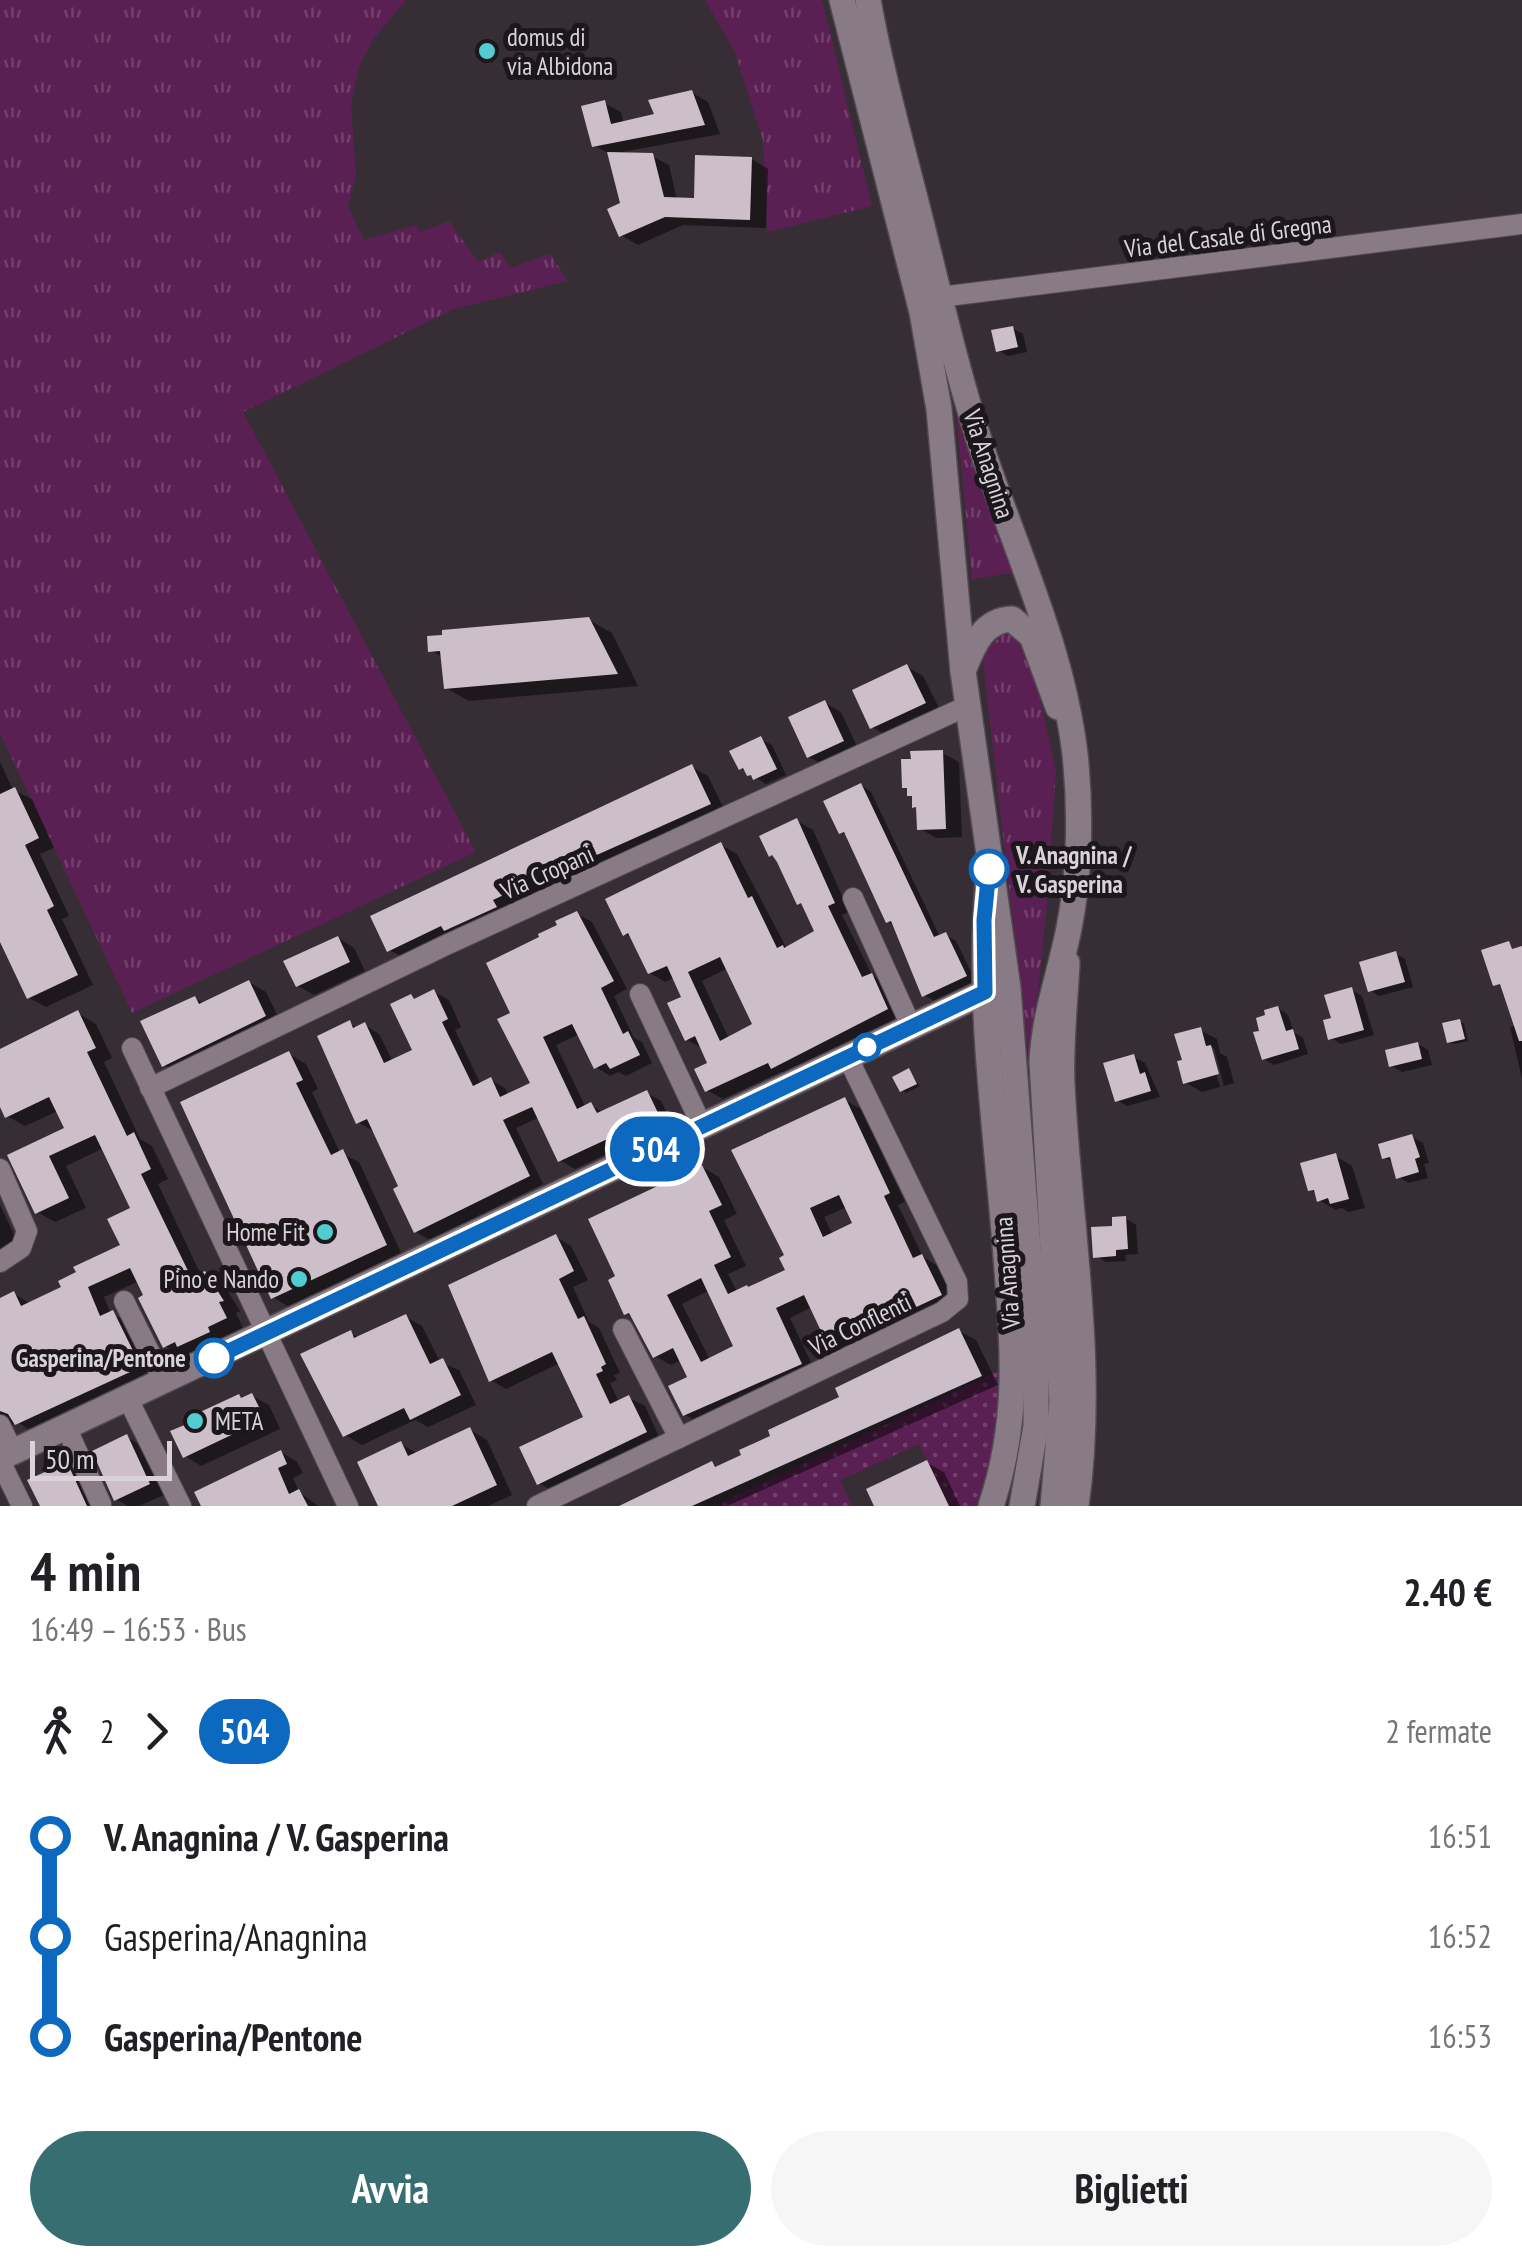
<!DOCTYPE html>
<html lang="it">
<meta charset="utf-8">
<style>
:root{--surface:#fff;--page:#f6f6f6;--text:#202124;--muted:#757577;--accent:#366e72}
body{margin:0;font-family:"PT Sans Narrow",sans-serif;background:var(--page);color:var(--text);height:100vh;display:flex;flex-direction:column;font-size:38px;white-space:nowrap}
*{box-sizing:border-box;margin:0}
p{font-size:32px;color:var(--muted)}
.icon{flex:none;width:55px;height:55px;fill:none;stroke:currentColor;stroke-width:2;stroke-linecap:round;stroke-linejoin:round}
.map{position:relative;height:1506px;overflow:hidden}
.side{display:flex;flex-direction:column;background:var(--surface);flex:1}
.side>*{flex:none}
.badge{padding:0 20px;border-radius:32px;font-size:35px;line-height:65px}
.scale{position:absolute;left:30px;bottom:25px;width:142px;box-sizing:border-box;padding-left:10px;border:5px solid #d9d2d8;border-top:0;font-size:28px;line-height:35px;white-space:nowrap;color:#d9d2d8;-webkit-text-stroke:8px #1b171a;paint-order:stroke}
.map>.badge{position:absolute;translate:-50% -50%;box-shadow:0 0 0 5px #fff}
.legs{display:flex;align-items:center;gap:15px;height:110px;padding:0 30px;font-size:32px}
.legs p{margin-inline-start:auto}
.summary{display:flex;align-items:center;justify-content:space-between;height:170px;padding:0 30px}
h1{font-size:55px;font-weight:700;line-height:75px}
.button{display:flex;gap:20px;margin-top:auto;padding:20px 30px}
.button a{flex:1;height:115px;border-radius:60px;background:var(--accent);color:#fff;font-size:40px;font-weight:700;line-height:115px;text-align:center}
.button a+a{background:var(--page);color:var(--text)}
ul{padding:0 30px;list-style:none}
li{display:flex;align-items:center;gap:35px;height:100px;font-size:38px}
li i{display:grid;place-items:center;width:15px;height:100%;margin:0 12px;background:currentColor}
li i::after{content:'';width:25px;height:25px;margin:-12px;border:8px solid;border-radius:50%;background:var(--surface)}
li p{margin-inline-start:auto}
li:first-child i{background:linear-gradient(#0000 50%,currentColor 0)}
li:last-child i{background:linear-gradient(currentColor 50%,#0000 0)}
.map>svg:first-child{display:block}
.grass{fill:url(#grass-tufts)}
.park{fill:url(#park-dots)}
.shadow{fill:#0007;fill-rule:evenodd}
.building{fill:#cdbfca;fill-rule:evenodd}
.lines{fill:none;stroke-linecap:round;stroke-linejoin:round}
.minor-casing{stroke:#524a51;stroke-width:22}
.tertiary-casing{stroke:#524a51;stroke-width:28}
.secondary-casing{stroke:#524a51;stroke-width:28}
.minor{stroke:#887b85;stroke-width:20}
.tertiary{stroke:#887b85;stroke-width:25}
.secondary{stroke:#887b85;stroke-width:25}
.line-1-casing{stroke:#fff;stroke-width:22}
.line-1{stroke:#0c69bf;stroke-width:15}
.poi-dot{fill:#51ccd1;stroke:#1b171a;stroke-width:4}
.stop-1-dot{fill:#fff;stroke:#0c69bf;stroke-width:5}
.labels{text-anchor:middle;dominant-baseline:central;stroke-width:10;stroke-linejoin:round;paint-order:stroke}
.poi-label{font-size:25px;fill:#d9d2d8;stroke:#1b171a;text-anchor:start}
.street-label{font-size:25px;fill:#d9d2d8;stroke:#1b171a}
.stop-label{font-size:25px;font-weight:bold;fill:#d9d2d8;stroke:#1b171a;text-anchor:start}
</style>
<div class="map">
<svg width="1522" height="1506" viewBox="0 0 1522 1506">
<defs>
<pattern id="grass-tufts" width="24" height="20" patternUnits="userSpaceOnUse" patternTransform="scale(2.5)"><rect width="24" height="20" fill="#5b2053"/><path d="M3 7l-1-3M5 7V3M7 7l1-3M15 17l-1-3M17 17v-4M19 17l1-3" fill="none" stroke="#72406b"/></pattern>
<pattern id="park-dots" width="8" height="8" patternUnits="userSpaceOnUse" patternTransform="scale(2.5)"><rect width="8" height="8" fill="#5b2053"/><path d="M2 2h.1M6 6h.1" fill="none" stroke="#72406b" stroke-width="1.8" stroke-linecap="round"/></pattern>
</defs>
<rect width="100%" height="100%" fill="#372d35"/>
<g class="grass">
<polygon points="0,0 406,0 374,38 359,67 351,105 356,174 348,207 364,240 416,225 420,232 449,221 478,262 500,252 510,268 550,254 568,281 454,309 243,412 476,852 132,1013 0,733"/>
<polygon points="705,0 822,0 872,206 767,232 763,140 734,50"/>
<polygon points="953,381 1018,572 972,579"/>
<polygon points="1008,629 1022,638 1036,679 1056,772 1046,914 1030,1072 983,661 986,650"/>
</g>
<polygon class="park" points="1001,1370 998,1439 980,1506 949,1506 919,1444 840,1480 852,1506 714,1506"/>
<g class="shadow">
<polygon points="691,92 708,102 720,134 622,152 652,156 669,165 677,200 696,201 752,159 768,169 766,228 683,225 638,245 621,235 623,205 611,155 594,145 604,103 621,112 624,124 657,116"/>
<polygon points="1012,328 1023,334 1027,352 1008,356 998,350"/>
<polygon points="589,620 612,633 638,686 469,701 446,688 444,658 430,650"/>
<polygon points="907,667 923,676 941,712 889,737 872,727"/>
<polygon points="825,703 841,712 859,751 826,766 809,757"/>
<polygon points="761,739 772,745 786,775 766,784 740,768"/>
<polygon points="942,753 959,762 962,837 936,838 919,828 919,808 910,790 904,787"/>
<polygon points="0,762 13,790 32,799 54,848 40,854 69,916 62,919 93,985 46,1007 29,998 0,939"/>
<polygon points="692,767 708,776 726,813 406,959 389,950"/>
<polygon points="861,785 871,792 940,937 946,935 956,941 976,982 935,1001 924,995 895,926 888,922 849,837 841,832"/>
<path d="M797,821l16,9 36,82 -7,3 30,60 15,10 15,33 -114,58 -7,-4 -58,27 -16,-9 4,-26 -8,-15 -17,-10 -2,-41 -9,-21 -10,5 -15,-9 -16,-34 -9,-5 96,-89 16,9 50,95 31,-17 -40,-73 -7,-4zM728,968l26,60 -25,11 -27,-58z"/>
<polygon points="577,914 592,922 627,989 614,996 634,1038 642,1042 652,1063 626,1076 618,1072 610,1076 596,1067 580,1034 556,1045 586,1108 591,1105 604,1113 647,1093 661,1101 672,1123 575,1169 560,1160 540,1117 516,1128 543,1184 430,1240 416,1232 401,1188 373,1131 358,1122 349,1023 358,1028 365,1025 379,1034 393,1062 415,1052 411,997 417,1000 434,992 449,1000 461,1027 455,1030 481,1085 491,1080 505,1088 509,1096 533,1084 514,1014 543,938"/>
<polygon points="338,938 354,948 365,971 314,995 298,986"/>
<polygon points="1396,954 1405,959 1413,987 1379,996 1370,990"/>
<polygon points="249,982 266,992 282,1025 181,1075 164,1065 195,998 204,1004"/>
<polygon points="1352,990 1362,996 1374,1035 1341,1044 1331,1038 1334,1020"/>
<polygon points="1278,1008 1288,1015 1294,1032 1303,1038 1308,1054 1274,1065 1264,1059 1262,1032"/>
<polygon points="78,1013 96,1024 112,1058 104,1062 140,1139 152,1146 168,1179 158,1184 201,1275 205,1273 223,1284 240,1311 236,1313 243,1328 224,1337 226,1342 197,1356 191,1352 183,1356 165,1346 139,1281 104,1297 111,1314 131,1323 158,1377 35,1434 15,1420 0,1444 0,1301 14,1294 31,1304 64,1288 123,1247 133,1210 104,1148 66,1166 86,1208 55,1222 37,1212 10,1156 67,1129 58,1111 25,1126 7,1116 0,1101 0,1051"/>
<polygon points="1460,1021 1464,1024 1468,1041 1454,1044 1449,1042"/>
<polygon points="1522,1024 1522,1079 1510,1027"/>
<path d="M1200,1030l17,9 3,14 7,4 7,26 -32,9 -17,-10v-20zM1209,1048h5l10,38 -4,1z"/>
<polygon points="1418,1044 1428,1050 1432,1065 1402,1072 1392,1066"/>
<polygon points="289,1054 306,1064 318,1089 312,1092 340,1153 359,1162 402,1255 289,1307 273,1297"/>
<polygon points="1134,1057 1145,1063 1160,1097 1127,1106 1117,1100"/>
<polygon points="909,1071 920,1086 906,1093 902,1090"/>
<path d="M845,1100l16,9 44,93 -7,3 25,52 15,9 18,38 -109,52 -16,-10 -19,-39 -22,11 26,55 -114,51 -17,-9 6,-37 -10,-18 -10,5 -16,-9 -21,-39 -8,-4 76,-146 17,10 18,37 -13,6 22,46 -18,8 9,18 51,-21v-15zM847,1207l8,17 -22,11 -9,-18zM710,1290l27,58 -27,12 -28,-56z"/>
<polygon points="1412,1137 1423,1143 1429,1163 1424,1164 1428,1178 1409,1183 1398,1177 1394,1163 1385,1158"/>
<polygon points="1335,1156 1352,1166 1365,1208 1349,1212 1341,1208 1336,1210 1319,1200 1317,1194 1310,1189"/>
<polygon points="0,1205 18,1243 0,1251"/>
<polygon points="1125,1218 1136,1225 1138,1254 1125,1255 1126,1261 1106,1262 1096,1256"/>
<polygon points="556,1237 571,1246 588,1280 573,1287 589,1322 599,1328 620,1373 614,1375 617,1380 610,1383 619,1402 629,1398 645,1406 661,1441 554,1492 539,1483 586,1418 560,1363 506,1389 491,1380"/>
<polygon points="406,1317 422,1326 440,1362 459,1370 476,1405 428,1427 415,1420 362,1445 345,1435 350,1333 360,1338"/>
<polygon points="959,1331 976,1340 998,1385 727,1506 625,1506 712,1464 719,1468"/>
<polygon points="252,1396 269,1405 280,1429 201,1466 185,1456 239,1397 244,1399"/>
<polygon points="470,1430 487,1440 512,1495 488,1506 381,1506 401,1444 418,1454"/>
<polygon points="127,1437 143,1447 166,1494 139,1506 128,1506 116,1499"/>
<polygon points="281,1452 297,1462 303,1473 293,1478 299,1492 318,1506 204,1506"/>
<polygon points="927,1463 944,1472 960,1506 877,1506"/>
<polygon points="66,1464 82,1473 98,1506 43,1506"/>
</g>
<g class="building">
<polygon points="692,90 705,125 592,147 581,106 605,100 611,124 654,114 648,100"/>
<polygon points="607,152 653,153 664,197 694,198 695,155 752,157 750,220 665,217 619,237 607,209 620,203"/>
<polygon points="1013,326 1018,347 996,352 991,330"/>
<polygon points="589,617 618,674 444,689 440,651 428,652 427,636 442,635 442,630"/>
<polygon points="907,664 926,703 870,729 852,690"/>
<polygon points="825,700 844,741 807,758 788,717"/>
<polygon points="761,736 777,769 753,780 751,775 747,776 743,768 739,770 729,751"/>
<polygon points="943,750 946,829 917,830 916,807 912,808 912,796 907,796 907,788 902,788 901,759 911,759 910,751"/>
<polygon points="692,764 711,804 590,858 588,855 493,900 497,907 444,931 441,926 387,952 370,916"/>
<polygon points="861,783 934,937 946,932 967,976 922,997 891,921 886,923 844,832 839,834 823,801"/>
<polygon points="15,787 39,838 25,845 54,906 47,910 78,975 27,999 0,942 0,794"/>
<path d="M797,818l38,85 -7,3 34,71 10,-4 16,36 -117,60 -3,-6 -63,29 -11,-23 13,-6 -12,-27 -10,5 -18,-38 14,-6 -14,-31 -19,8 -20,-41 -5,3 -18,-37 116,-57 27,56 4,-2 25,52 6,-3 1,3 30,-17 -13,-28 -4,2 -20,-43 -5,-7 -3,2 -10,-21zM720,957l32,67 -32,17 -32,-69z"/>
<polygon points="577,911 614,981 601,988 623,1034 628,1031 640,1055 610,1069 606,1063 594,1069 572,1024 543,1037 577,1109 591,1102 597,1113 647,1090 659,1115 558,1162 532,1107 503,1120 530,1176 414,1233 393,1189 398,1186 367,1119 356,1124 317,1036 350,1020 353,1028 365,1022 384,1063 412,1050 390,1004 411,994 414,999 434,989 448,1019 442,1022 473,1086 491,1077 500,1097 530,1083 497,1019 510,1013 486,963 539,937 538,934 557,925 555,921"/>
<polygon points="338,936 350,962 296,987 283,961"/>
<polygon points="1509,941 1512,949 1522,946 1522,1041 1519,1041 1500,984 1493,986 1481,950"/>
<polygon points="1396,951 1405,982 1368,992 1359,962"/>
<polygon points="249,980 266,1016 162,1067 140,1021 195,996 199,1004"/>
<polygon points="1352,987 1364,1030 1328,1040 1323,1020 1331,1018 1324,995"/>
<polygon points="1278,1006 1286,1031 1293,1029 1299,1049 1262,1060 1253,1032 1259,1031 1256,1018 1265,1015 1264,1010"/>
<polygon points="78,1010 96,1048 87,1052 127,1136 134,1132 151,1169 141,1174 191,1277 205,1271 224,1301 219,1302 227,1318 208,1327 210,1332 177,1347 175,1342 163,1348 138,1298 143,1295 130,1268 88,1287 100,1316 113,1310 141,1367 15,1425 8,1414 0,1411 0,1298 14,1291 21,1306 61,1287 58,1281 76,1272 73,1267 120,1245 107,1219 130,1208 95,1135 49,1156 69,1198 35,1214 7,1155 64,1128 49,1097 5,1118 0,1107 0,1049"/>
<polygon points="1460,1019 1465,1039 1447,1043 1442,1023"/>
<polygon points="1201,1027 1206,1046 1211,1045 1219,1074 1183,1084 1177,1061 1182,1060 1174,1034"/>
<polygon points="1418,1042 1422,1059 1389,1067 1385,1050"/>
<polygon points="289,1051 303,1080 296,1083 331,1155 343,1149 387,1245 271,1299 180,1102"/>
<polygon points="1134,1054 1140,1074 1145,1072 1151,1091 1115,1102 1103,1063"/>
<polygon points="909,1068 917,1084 900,1092 892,1077"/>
<path d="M845,1097l45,96 -6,3 29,62 9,-4 20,41 -113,53 -25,-53 -28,13 26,56 -119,52 -15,-30 19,-9 -14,-29 -20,10 -24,-45 -5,2 -16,-35 7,-4 -27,-57 114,-54 20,40 -13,6 22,46 -17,8 14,29 19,-9 1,2 37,-17 -6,-12 5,-3 -53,-105zM839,1195l13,28 -29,14 -13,-29zM701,1278l32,68 -32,16 -34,-67z"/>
<polygon points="1412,1134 1420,1157 1415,1159 1419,1172 1396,1179 1390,1157 1382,1159 1378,1144"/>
<polygon points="1336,1153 1349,1199 1330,1204 1328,1198 1317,1202 1314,1190 1308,1191 1300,1163"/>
<polygon points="1126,1216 1128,1249 1116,1250 1116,1256 1093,1258 1091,1227 1112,1226 1112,1217"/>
<polygon points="556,1234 574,1271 559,1279 578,1319 584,1316 606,1364 601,1367 603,1371 596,1374 610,1404 629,1395 647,1432 537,1485 519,1447 583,1417 552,1352 489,1382 448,1285"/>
<polygon points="406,1314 430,1364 443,1358 461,1395 410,1420 404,1408 343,1437 300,1354 351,1330 354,1338"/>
<polygon points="959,1328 982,1376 692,1506 619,1506 712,1461 715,1467 741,1455 739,1450 770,1436 768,1430 839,1397 835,1388"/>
<polygon points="252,1393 265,1419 183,1458 170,1431 187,1424 185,1419 239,1394 241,1398"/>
<polygon points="470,1427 497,1485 452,1506 378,1506 357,1462 401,1441 408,1456"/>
<polygon points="127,1434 150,1484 114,1501 92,1451"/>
<polygon points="281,1450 287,1464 278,1468 289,1494 299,1489 308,1506 201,1506 194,1492"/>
<polygon points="927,1460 949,1506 874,1506 866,1489"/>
<polygon points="67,1462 87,1506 40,1506 27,1480"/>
</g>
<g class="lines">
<g class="minor-casing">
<g id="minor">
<polyline points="940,297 1522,224"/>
<polyline points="853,898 911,1026"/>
<polyline points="640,994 702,1126"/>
<polyline points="132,1048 348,1506"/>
<polyline points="150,1088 446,945 967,706"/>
<polyline points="0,1169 27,1231 21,1248 0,1262"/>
<polyline points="124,1301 164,1381"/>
<polyline points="623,1329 679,1438"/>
<polyline points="127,1397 181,1506"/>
<polyline points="0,1425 13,1452"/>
<polyline points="66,1427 101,1504"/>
<polyline points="0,1461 22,1506"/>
<polyline points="537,1506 942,1312 958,1299 957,1282 847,1056"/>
</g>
</g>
<g class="tertiary-casing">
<g id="tertiary">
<path d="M963,671c10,-24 19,-51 49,-52l20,17 26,71"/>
<path d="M988,884c-11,124 9,249 18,373 7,91 14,161 -15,249"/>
<path d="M1067,963c-2,40 -7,82 -5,122 7,141 34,280 14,421"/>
<polyline points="0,1458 985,992"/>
</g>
</g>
<g class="secondary-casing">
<g id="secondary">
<polyline points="842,0 922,312 939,409 963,671 1008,988 1036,1351 1036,1426 1022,1506"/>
<path d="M868,0c13,72 33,143 51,214 20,79 38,159 63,235 34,102 80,198 93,305 6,56 5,119 -6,174 -9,46 -25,87 -27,134l20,340 -9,104"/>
</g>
</g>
<use href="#minor" class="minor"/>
<use href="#tertiary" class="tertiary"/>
<use href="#secondary" class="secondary"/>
</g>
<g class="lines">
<g class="line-1-casing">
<polyline id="line-1" points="214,1358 985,992 984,920 989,869"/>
</g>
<use href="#line-1" class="line-1"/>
</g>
<g class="poi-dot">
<circle cx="487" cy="51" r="10"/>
<circle cx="325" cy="1232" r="10"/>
<circle cx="299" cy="1279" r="10"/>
<circle cx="195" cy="1421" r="10"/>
</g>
<g class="stop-1-dot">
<circle cx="989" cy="869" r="18"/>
<circle cx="867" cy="1047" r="12"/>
<circle cx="214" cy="1358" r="18"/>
</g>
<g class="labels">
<g class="poi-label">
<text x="507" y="37">domus di<tspan x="507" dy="29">via Albidona</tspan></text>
<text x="305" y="1232" text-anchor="end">Home Fit</text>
<text x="279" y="1279" text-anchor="end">Pino e Nando</text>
<text x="215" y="1421">META</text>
</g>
<g class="street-label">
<text transform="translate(1228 236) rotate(-7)">Via del Casale di Gregna</text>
<text transform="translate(989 464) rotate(72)">Via Anagnina</text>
<text transform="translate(547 872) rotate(-24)">Via Cropani</text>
<text transform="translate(1007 1273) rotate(-94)">Via Anagnina</text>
<text transform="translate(860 1324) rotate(-26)">Via Conflenti</text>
</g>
<g class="stop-label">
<text x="1016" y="855">V. Anagnina /<tspan x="1016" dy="29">V. Gasperina</tspan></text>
<text x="186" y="1358" text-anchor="end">Gasperina/Pentone</text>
</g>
</g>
</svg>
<div class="scale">50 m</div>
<b class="badge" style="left:655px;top:1149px;background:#0c69bf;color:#fff">504</b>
</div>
<section class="side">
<div class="summary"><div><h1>4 min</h1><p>16:49 – 16:53 · Bus</p></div><b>2.40 €</b></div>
<div class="legs"><svg class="icon" aria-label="walk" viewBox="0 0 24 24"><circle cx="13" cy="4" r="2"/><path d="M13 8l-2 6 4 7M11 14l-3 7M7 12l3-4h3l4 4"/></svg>2<svg class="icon" aria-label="forward" viewBox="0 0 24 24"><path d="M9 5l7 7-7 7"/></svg><b class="badge" style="background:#0c69bf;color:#fff">504</b><p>2 fermate</p></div>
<ul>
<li><i style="color:#0c69bf"></i><b>V. Anagnina / V. Gasperina</b><p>16:51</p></li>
<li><i style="color:#0c69bf"></i><span>Gasperina/Anagnina</span><p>16:52</p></li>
<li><i style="color:#0c69bf"></i><b>Gasperina/Pentone</b><p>16:53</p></li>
</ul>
<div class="button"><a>Avvia</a><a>Biglietti</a></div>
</section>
